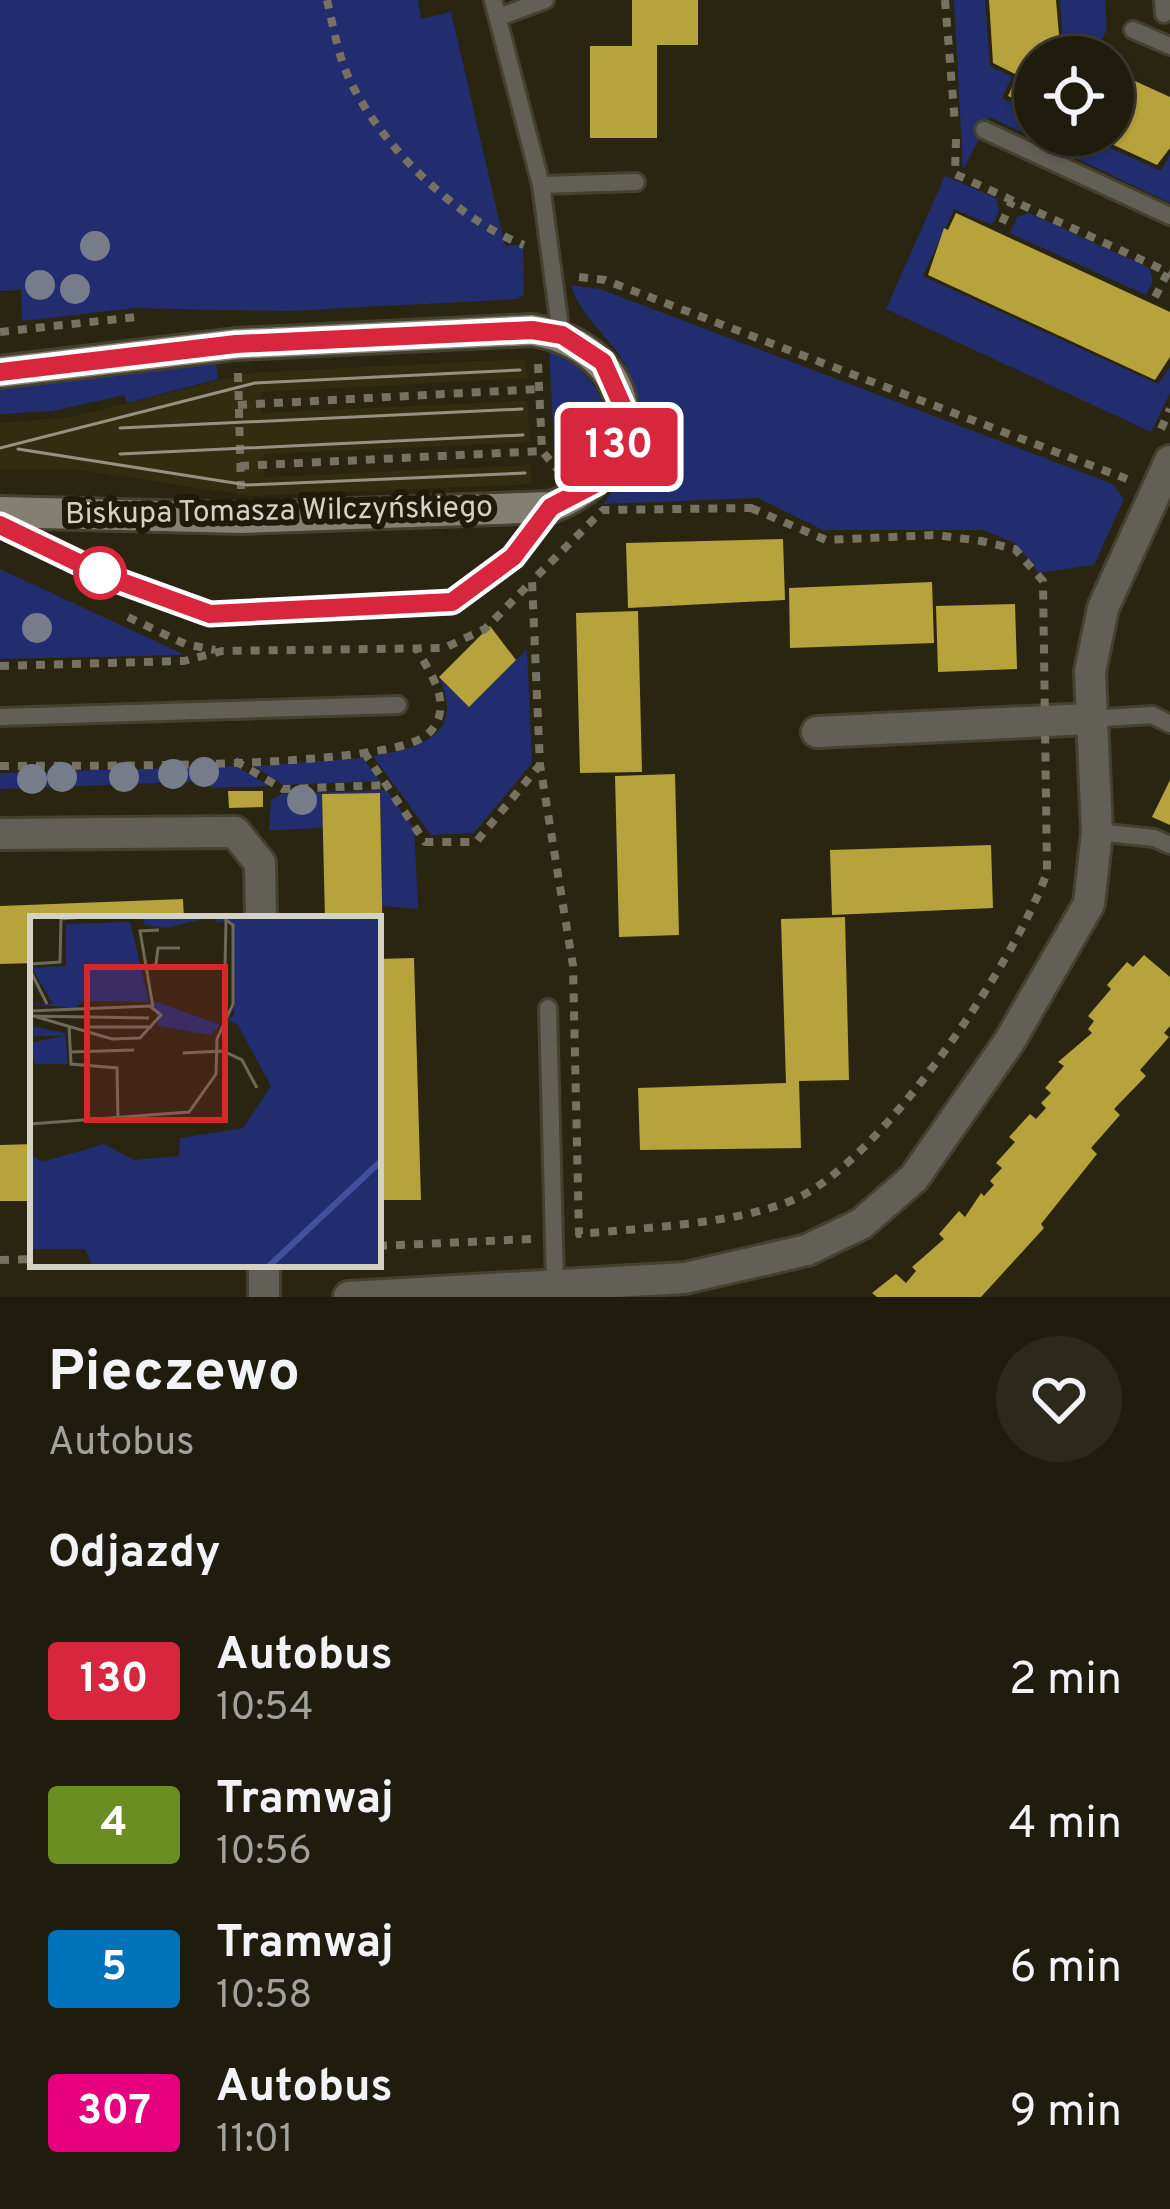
<!DOCTYPE html>
<html lang="pl">
<meta charset="utf-8">
<style>
:root{--surface:#1f1c0d;--page:#2c291b;--text:#f1f3f6;--muted:#a1a19d;--line:#3c3a2e}
body{margin:0;font-family:Overpass,sans-serif;background:var(--page);color:var(--text);height:100vh;display:flex;flex-direction:column;font-size:45px;white-space:nowrap}
*{box-sizing:border-box;margin:0}
p{font-size:39px;color:var(--muted)}
.icon{flex:none;width:66px;height:66px;fill:none;stroke:currentColor;stroke-width:2;stroke-linecap:round;stroke-linejoin:round}
.map{position:relative;height:1297px;overflow:hidden}
.side{display:flex;flex-direction:column;background:var(--surface);flex:1}
.side>*{flex:none}
.badge{padding:0 24px;border-radius:9px;font-size:42px;line-height:78px}
.tools{position:absolute;left:1014px;top:36px;display:grid;gap:24px}
.tools a{display:grid;place-items:center;width:120px;height:120px;border-radius:50%;background:var(--surface);box-shadow:0 3px 9px #0004,0 0 0 3px var(--line);font-size:60px}
.map>.badge{position:absolute;translate:-50% -50%;box-shadow:0 0 0 6px #fff}
h2{padding:0 48px;font-size:45px;line-height:108px}
.round{display:grid;place-items:center;flex:none;width:126px;height:126px;border-radius:63px;background:var(--page)}
.overview{display:flex;align-items:center;justify-content:space-between;height:204px;padding:0 48px}
h1{font-size:57px;font-weight:700;line-height:90px}
ul{padding:0;list-style:none}
li{display:flex;align-items:center;gap:36px;height:144px;padding:0 48px}
li div{flex:1}
li b{display:block;font-size:45px}
li em{font-style:normal}
li .badge{min-width:132px;font-weight:700;text-align:center}
.map>svg:first-child{display:block}
.built{fill:#322d11}
.green{fill:#222d6f}
.building{fill:#b7a33b}
.lines{fill:none;stroke-linecap:round;stroke-linejoin:round}
.lane-casing{stroke:#44412e;stroke-width:22}
.street-casing{stroke:#44412e;stroke-width:36}
.secondary-casing{stroke:#44412e;stroke-width:36}
.path{stroke:#757261;stroke-width:8;stroke-dasharray:9 9;stroke-linecap:butt}
.lane{stroke:#615f56;stroke-width:16}
.street{stroke:#615f56;stroke-width:30}
.secondary{stroke:#838071;stroke-width:30}
.tram{stroke:#959283;stroke-width:3}
.tree{fill:#777c8b}
.line-casing{stroke:#fff;stroke-width:27}
.line{stroke:#d7263d;stroke-width:18}
.stop-dot{fill:#fff;stroke:#d7263d;stroke-width:6}
.labels{text-anchor:middle;dominant-baseline:central;stroke-width:12;stroke-linejoin:round;paint-order:stroke}
.street-label{font-size:30px;fill:#d4d2c5;stroke:#1f1b08}
.inset-river{fill:none;stroke:#41519d;stroke-width:6}
.inset-road{fill:none;stroke:#6d6a59;stroke-width:3}
.view{fill:#d62828;fill-opacity:0.15;stroke:#d62828;stroke-width:6}
.inset-edge{fill:none;stroke:#d4d2c5;stroke-width:6}
</style>
<div class="map">
<svg width="1170" height="1297" viewBox="0 0 1170 1297">
<rect width="100%" height="100%" fill="#292511"/>
<polygon class="built" points="526,359 527,378 261,392 261,413 527,401 530,442 264,454 263,465 265,477 531,465 532,484 251,496 73,469 0,470 0,423 72,417 249,373"/>
<g class="green">
<polygon points="0,0 418,0 421,19 451,12 505,246 523,244 524,294 518,299 287,311 135,308 22,321 21,290 0,291"/>
<polygon points="954,0 985,0 990,66 1012,77 1002,98 1035,114 1035,135 1082,135 1161,171 1170,154 1170,203 990,117 963,170"/>
<polygon points="1060,0 1105,0 1107,29 1093,57 1063,45"/>
<polygon points="945,176 996,198 999,211 992,225 954,209 923,276 1158,384 1170,367 1170,393 1151,432 886,309"/>
<polygon points="1029,213 1149,268 1153,281 1146,295 1010,233 1017,217"/>
<path d="M571,285l29,4 513,195 11,15 -30,66 -55,8 -24,-30 -32,-13h-160l-65,-32 -155,6c37,-49 53,-103 11,-156 -16,-21 -35,-36 -43,-63z"/>
<path d="M549,346c53,32 79,75 30,130l-25,-29z"/>
<polygon points="216,362 218,379 127,403 124,395 53,411 0,414 0,386"/>
<polygon points="0,569 185,655 0,659"/>
<path d="M527,649l5,114 -58,70 -43,2 -58,-79c47,-8 93,-20 66,-79l30,29z"/>
<polygon points="363,758 380,781 284,785 253,766"/>
<polygon points="235,766 270,786 210,788 209,781 0,789 0,773"/>
<polygon points="386,790 414,828 418,909 382,906 380,793 322,794 323,828 269,830 271,800 282,794"/>
</g>
<g class="building">
<polygon points="632,0 698,0 698,45 657,45 657,138 590,138 590,46 632,46"/>
<polygon points="989,0 1056,0 1060,47 1082,57 1035,57 1035,109 1008,96 1017,75 993,63"/>
<polygon points="1113,71 1170,97 1170,148 1157,165 1092,135 1113,135"/>
<polygon points="956,213 1170,312 1170,357 1155,380 928,275 944,228 948,230"/>
<polygon points="783,539 785,600 628,608 626,543"/>
<polygon points="932,582 934,643 790,648 789,588"/>
<polygon points="1015,604 1017,669 938,672 936,606"/>
<polygon points="638,611 642,772 580,773 576,613"/>
<polygon points="490,626 516,660 469,707 439,677"/>
<polygon points="675,774 679,935 619,937 615,776"/>
<polygon points="1170,780 1170,825 1152,817"/>
<polygon points="228,791 263,791 263,807 229,808"/>
<polygon points="380,793 383,955 378,955 378,919 325,919 322,794"/>
<polygon points="991,845 993,908 832,915 830,850"/>
<polygon points="183,899 184,919 33,919 33,963 0,964 0,906"/>
<polygon points="845,917 849,1080 799,1081 801,1148 640,1150 638,1088 786,1083 781,919"/>
<polygon points="1144,955 1170,977 1170,1026 1164,1033 1169,1037 1140,1070 1146,1076 1114,1109 1120,1115 1091,1148 1097,1154 1041,1224 1044,1228 981,1297 877,1297 872,1293 896,1274 906,1283 916,1271 912,1267 944,1239 939,1234 959,1211 965,1217 981,1193 984,1196 994,1185 990,1181 1002,1168 996,1163 1015,1142 1009,1137 1030,1114 1036,1119 1046,1108 1041,1103 1051,1093 1045,1088 1064,1066 1058,1062 1092,1033 1088,1029 1094,1021 1088,1016 1111,989 1107,985 1127,962 1133,967"/>
<polygon points="414,958 421,1200 378,1200 378,959"/>
<polygon points="33,1144 33,1201 0,1201 0,1145"/>
</g>
<g class="lines">
<g class="lane-casing">
<g id="lane">
<polyline points="493,0 541,185 561,335"/>
<polyline points="1163,0 1164,14"/>
<polyline points="499,17 545,0"/>
<polyline points="1133,30 1170,46"/>
<polyline points="984,130 1170,216"/>
<polyline points="541,185 636,182"/>
<polyline points="0,525 108,577 210,613 452,602 513,557 551,508"/>
<polyline points="0,717 398,705"/>
<polyline points="1089,719 1152,715 1170,724"/>
<polyline points="1097,832 1154,838 1170,845"/>
<polyline points="548,1008 555,1282"/>
</g>
</g>
<g class="street-casing">
<g id="street">
<polyline points="817,732 1088,719"/>
<polyline points="0,834 235,832 260,863 261,919"/>
<polyline points="264,1264 264,1297"/>
<polyline points="349,1297 685,1278 807,1250 861,1224 914,1178 1009,1042 1089,904 1097,832 1090,672 1103,608 1170,461"/>
</g>
</g>
<g class="secondary-casing">
<path id="secondary" d="M0,372l236,-28 296,-14c111,18 124,137 19,177l-309,11 -242,-6"/>
</g>
<g class="path">
<path d="M327,0c5,21 9,43 16,64 26,71 111,155 181,181"/>
<polyline points="945,0 955,124"/>
<polyline points="956,139 955,174 1170,273"/>
<polyline points="1002,223 1012,201"/>
<polyline points="579,277 605,280 1127,479"/>
<polyline points="1155,297 1168,272"/>
<polyline points="0,332 136,317"/>
<polyline points="538,364 542,451 557,469"/>
<polyline points="238,373 241,489"/>
<polyline points="238,405 539,389"/>
<polyline points="1161,429 1170,409"/>
<polyline points="240,466 542,451"/>
<path d="M751,508l75,32 110,-5 45,6 34,8 28,32 4,291c-30,88 -166,290 -252,327 -56,25 -154,29 -216,35l-6,-268 -33,-201 -8,-184 71,-71z"/>
<polyline points="128,617 185,644 215,650"/>
<polyline points="0,666 184,661 222,651 444,648 485,629 531,582"/>
<polyline points="364,752 425,842 476,842 539,766"/>
<polyline points="235,761 283,789 388,785"/>
<path d="M0,766c68,-1 393,5 429,-33 26,-27 2,-58 -12,-84"/>
<polyline points="378,1246 532,1239"/>
<polyline points="0,1260 33,1259"/>
</g>
<use href="#lane" class="lane"/>
<use href="#street" class="street"/>
<use href="#secondary" class="secondary"/>
<g class="tram">
<polyline points="120,428 522,409"/>
<polyline points="0,448 255,383 520,370"/>
<polyline points="18,449 247,485 525,473"/>
<polyline points="120,454 523,435"/>
</g>
</g>
<g class="tree">
<circle cx="95" cy="246" r="15"/>
<circle cx="40" cy="285" r="15"/>
<circle cx="75" cy="289" r="15"/>
<circle cx="37" cy="628" r="15"/>
<circle cx="204" cy="772" r="15"/>
<circle cx="173" cy="774" r="15"/>
<circle cx="62" cy="777" r="15"/>
<circle cx="124" cy="777" r="15"/>
<circle cx="32" cy="779" r="15"/>
<circle cx="302" cy="800" r="15"/>
</g>
<g class="lines">
<g class="line-casing">
<polyline id="line" points="0,372 236,344 532,330 562,335 603,362 623,407 621,441 597,483 551,507 513,557 452,602 210,614 108,577 0,525"/>
</g>
<use href="#line" class="line"/>
</g>
<circle class="stop-dot" cx="100" cy="573" r="24"/>
<g class="labels">
<g class="street-label">
<text transform="translate(279 512) rotate(-1)">Biskupa Tomasza Wilczyńskiego</text>
</g>
</g>
<g transform="translate(30 916)">
<rect width="351" height="351" fill="#292511"/>
<path d="M111,0h221l5,4 14,-3v350h-288l-8,-18h-55v-96l12,9 62,-18 30,16 45,-4 1,-18 63,-10 28,-42 -33,-61 -10,-5 6,-5 -2,-94 -16,2v-7l-49,12 -22,-3zM100,6l19,80 -65,-1 -9,7 -45,-4h23l-21,-36 34,-2v-42zM124,85l64,23 2,2 -10,9 -52,-9zM0,110l35,7 3,31h-33l-5,-21 34,-7h-34z" fill="#222d6f"/>
<path class="inset-river" d="M238,351l113,-106"/>
<path class="inset-road" d="M0,48l30,-2 1,-43 33,-3M116,53l10,-5 2,-16h22M0,54l17,34M123,91l-13,-76 19,-1M0,95l120,-5 11,9 -21,23 -28,1 -82,-24M0,100l119,2M39,109l2,39 46,4 1,53M57,111h65M40,136l64,-2M153,137l40,-2 19,9 15,28M0,208l159,-12 27,-38 1,-35 16,-35v-79l-7,-5 -1,49"/>
<path class="view" d="M57,51h138v153h-138z"/>
<rect width="351" height="351" class="inset-edge"/>
</g>
</svg>
<div class="tools">
<a><svg class="icon" aria-label="locate" viewBox="0 0 24 24"><circle cx="12" cy="12" r="6"/><path d="M12 2v4M12 18v4M2 12h4M18 12h4"/></svg></a>
</div>
<b class="badge" style="left:619px;top:447px;background:#d7263d;color:#fff">130</b>
</div>
<section class="side">
<div class="overview"><div><h1>Pieczewo</h1><p>Autobus</p></div><a class="round"><svg class="icon" aria-label="heart" viewBox="0 0 24 24"><path d="M12 20l-8-8c-3-5 5-10 8-4 3-6 11-1 8 4z"/></svg></a></div>
<h2>Odjazdy</h2>
<ul>
<li><span class="badge" style="background:#d7263d;color:#fff">130</span><div><b>Autobus</b><p>10:54</p></div><em>2 min</em></li>
<li><span class="badge" style="background:#6b8e23;color:#fff">4</span><div><b>Tramwaj</b><p>10:56</p></div><em>4 min</em></li>
<li><span class="badge" style="background:#0072bc;color:#fff">5</span><div><b>Tramwaj</b><p>10:58</p></div><em>6 min</em></li>
<li><span class="badge" style="background:#e6007e;color:#fff">307</span><div><b>Autobus</b><p>11:01</p></div><em>9 min</em></li>
</ul>
</section>
